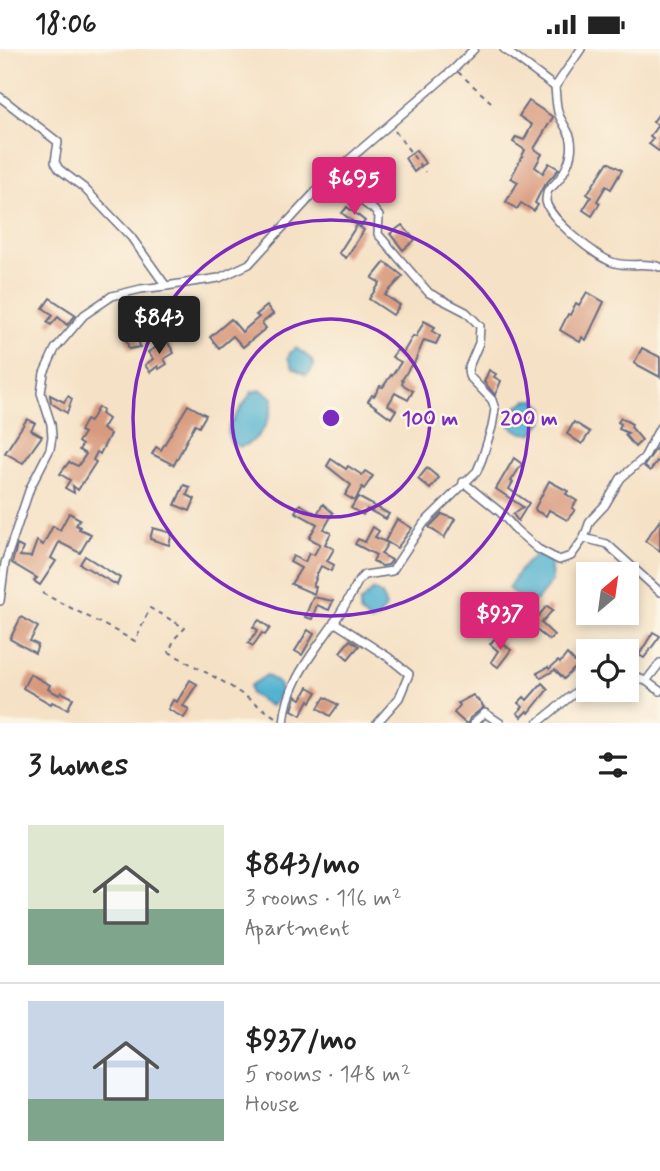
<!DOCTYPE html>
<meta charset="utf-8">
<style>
body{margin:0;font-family:Mynerve,sans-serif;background:#f2f2f2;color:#222;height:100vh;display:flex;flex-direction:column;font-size:26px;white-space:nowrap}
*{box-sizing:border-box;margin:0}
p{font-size:23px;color:#767676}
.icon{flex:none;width:38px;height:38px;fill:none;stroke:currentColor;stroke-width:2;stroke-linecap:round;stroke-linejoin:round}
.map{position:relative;height:674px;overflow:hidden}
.drawer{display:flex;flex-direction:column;background:#fff;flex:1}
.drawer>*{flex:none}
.needle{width:46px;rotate:29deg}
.buttons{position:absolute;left:576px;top:513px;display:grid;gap:14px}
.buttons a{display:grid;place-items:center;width:63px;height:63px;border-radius:0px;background:#fff;box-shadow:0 4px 10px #0003;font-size:35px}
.price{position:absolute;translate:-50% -60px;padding:0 16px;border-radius:7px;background:#db2777;color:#fff;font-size:23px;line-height:46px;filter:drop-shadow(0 2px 4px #0008)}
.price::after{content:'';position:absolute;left:50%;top:42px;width:21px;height:16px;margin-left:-10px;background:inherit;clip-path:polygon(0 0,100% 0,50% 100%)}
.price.on{background:#222;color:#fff}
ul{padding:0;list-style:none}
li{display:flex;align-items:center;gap:21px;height:175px;padding:0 28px}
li+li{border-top:2px solid #e0e0e0}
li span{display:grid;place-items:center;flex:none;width:196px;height:140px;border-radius:0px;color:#555}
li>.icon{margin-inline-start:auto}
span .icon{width:84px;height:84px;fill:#fffc;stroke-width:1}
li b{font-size:30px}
h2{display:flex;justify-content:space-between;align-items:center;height:84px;padding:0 28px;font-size:30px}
.status{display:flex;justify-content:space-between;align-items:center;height:49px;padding:0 35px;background:#fff;direction:ltr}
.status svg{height:19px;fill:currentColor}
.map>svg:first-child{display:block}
</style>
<div class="status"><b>18:06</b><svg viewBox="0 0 49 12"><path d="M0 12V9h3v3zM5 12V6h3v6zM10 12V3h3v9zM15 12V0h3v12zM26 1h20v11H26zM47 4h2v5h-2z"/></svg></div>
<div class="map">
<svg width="660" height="674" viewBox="0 0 660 674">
<rect width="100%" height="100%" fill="#fcf5e5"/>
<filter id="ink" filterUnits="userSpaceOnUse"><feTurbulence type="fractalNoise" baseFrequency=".0143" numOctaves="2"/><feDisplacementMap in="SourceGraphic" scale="14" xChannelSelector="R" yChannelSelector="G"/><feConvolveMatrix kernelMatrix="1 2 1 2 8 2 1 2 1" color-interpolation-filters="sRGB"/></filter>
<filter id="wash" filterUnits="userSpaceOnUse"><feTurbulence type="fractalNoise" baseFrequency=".00686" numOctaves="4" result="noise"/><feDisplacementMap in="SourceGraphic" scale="28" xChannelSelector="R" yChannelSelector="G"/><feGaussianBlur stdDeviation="1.57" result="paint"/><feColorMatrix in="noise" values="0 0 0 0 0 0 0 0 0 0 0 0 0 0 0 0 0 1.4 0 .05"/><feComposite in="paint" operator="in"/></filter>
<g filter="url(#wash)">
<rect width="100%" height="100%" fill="#f5e1c5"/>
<g fill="#52b3d1" stroke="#367198" stroke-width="2">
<path d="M296,299L311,310L314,317L310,323L306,326L293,319L288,309L290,304Z"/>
<path d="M261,341L273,349C272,369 260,393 240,398L231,393L228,385L229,377L252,343Z"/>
<path d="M528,351H535L545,359L543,373L532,385L522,384L510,377C511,363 515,357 528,351Z"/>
<path d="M540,504L550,508L552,532L537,551L527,556L508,539C518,525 524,512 540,504Z"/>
<path d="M373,541L382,546L386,558L378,569L371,573L360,563V554Z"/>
<path d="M267,626L279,635L281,642L275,653L270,657L251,645L250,637Z"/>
</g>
<g id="blocks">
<g fill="#d89a7e">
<path d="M529,52L553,68L534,100L542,105L535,118L543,124L549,114L559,120L543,138L535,154L538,156L534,162L521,154L517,160L506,153L518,133L511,129L525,101L513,93L516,88L524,91L532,76L519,67Z"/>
<path d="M660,63V103L649,95L653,89L650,87L658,76L653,73Z"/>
<path d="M416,101L425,114L414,123L405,109Z"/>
<path d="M608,113L622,121L611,140L606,137L597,152L600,154L592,167L583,161L591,148L587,145Z"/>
<path d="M347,126L366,144L375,149L372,152L343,130Z"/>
<path d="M347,158L365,172L360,178L342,164Z"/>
<path d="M357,176L364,181L346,209L339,204Z"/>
<path d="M402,176L415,191L403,201L390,185Z"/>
<path d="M385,213L403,227L385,246L400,256L393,266L369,250L380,234L372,229Z"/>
<path d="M587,243L604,253L586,291L582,288L580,293L560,281L568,265L570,266L576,254L579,256Z"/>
<path d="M50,249L76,266L67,276L58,268L51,276L47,273L53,266L43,259Z"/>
<path d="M267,257L273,265L262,274L266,279L243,298L233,287L219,299L210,288L231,270L242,283L259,268L256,266Z"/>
<path d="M424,272L435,278L432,282L440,287L436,295L424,291L413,317L411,316L402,331L403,332L402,335L413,342L408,351L395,344L388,356L396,361L391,369L368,352L372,346L374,347L380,337L383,338L391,326L392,327L401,313L392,308L397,301L403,304L413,287L416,288Z"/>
<path d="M136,280L140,298L129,300L124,283Z"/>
<path d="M167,292L174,304L164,310L167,315L159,320L158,317L150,323L145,316L153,310L148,303Z"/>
<path d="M642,299L660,308V328L634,314Z"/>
<path d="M489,321L496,325L494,328L501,332L495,346L484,333Z"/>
<path d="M50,346L64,353L68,347L72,350L67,364L51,354Z"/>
<path d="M188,356L206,366L199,378L195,375L174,416L152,405L156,398L161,401Z"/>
<path d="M98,358L103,361L101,365L108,370L102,380L110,385L100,405L97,403L93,411L96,413L78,441L73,437L74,444L65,439L70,431L60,425L69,413L78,417L86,405L79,401L82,396L78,393L84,384L80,382L86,371L90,373Z"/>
<path d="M621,369L632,375L631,378L642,391L635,398L625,386L628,384L619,380L621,375L618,373Z"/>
<path d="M27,370L35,374L31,381L42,387L23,414L5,404Z"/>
<path d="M574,373L590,383L582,395L567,385Z"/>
<path d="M660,394V414L657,412L650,422L644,417Z"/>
<path d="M514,409L522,415L511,432L513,433L509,440L529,454L518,472L513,465L523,458L496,440Z"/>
<path d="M331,410L346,420L348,417L362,426L365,422L373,427L364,440L362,438L355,452L345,446L351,436L327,417Z"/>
<path d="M427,419L439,429L430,440L418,430Z"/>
<path d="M549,432L568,442L566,445L577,452L572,459L575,461L567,471L549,461L546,467L536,462L535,459Z"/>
<path d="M184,436L190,438L187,446L195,450L190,462L175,456Z"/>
<path d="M358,448L389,465L386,470L367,460L363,466L351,459Z"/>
<path d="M300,455L317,465L323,455L333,464L324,480L331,484L325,495L334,500L327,512L334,516L331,522L321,517L315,529L316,530L313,537L316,538L314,545L291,535L301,519L290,513L293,507L305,513L309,504L314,506L320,495L309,489L317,475L295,463Z"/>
<path d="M69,464L80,470L76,476L80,478L79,480L91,485L80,504L59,493L51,509L56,512L40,536L34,532L37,529L12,514L17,496L23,499L20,507L31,508L37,492L43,496L53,477L60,481Z"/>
<path d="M442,465L455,470L444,489L429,478Z"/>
<path d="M397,470L412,479L397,499L385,492Z"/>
<path d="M660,471V502L645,492Z"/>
<path d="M373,478L379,482L375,488L388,494L381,505L392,511L388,516L382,517L373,512L376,506L355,495L358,490L365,493Z"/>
<path d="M153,479L172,484L169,496L150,490Z"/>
<path d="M85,507L120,529L117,536L80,515Z"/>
<path d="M313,548L333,552L329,561L317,556L312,570L305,568Z"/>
<path d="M547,557L553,561L541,574L554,586L549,591L530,576Z"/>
<path d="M21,568L38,578L30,592L38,596L35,604L10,590Z"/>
<path d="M259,571L270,579L265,586L262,584L253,597L248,594L258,581L253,578Z"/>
<path d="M308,581L314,585L302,606L295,602Z"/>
<path d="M653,583L660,587L644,609L639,606Z"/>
<path d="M495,589L511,601L498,618L491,613L498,602L490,595Z"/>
<path d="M350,591L359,597L348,610L340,603Z"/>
<path d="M567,605L588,627L583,629L574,620L564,630L555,621L541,629L537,624L548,618L549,620L558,612L560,614Z"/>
<path d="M30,625L50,636L48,640L59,646L61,643L73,649L68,660L52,653L51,655L23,639Z"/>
<path d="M190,631L197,635L183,657L189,660L184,669L168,660L173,651L177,653Z"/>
<path d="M542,634L548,640L529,664L527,662L521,668L517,664L523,658L518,654L524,648L527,651Z"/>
<path d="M308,638L317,643L311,653L309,651L301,666L292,661L296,647L301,650Z"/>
<path d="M473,646L484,658L470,669L468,674H465L454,664L460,656L458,654Z"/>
<path d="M325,648L338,656L330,667L318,659Z"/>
</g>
</g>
</g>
<g filter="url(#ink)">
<use href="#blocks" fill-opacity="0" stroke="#676d82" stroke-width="2"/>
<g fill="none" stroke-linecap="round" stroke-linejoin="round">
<defs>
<g id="minor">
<path d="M504,0L555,38L581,0"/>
<path d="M555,38C556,47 556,58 559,66C562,73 567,80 570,87C576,106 563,130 548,141C547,142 546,151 546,152C549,170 598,210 615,214C630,218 646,213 660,218"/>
<path d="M0,48L58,93L55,113L59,120L84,139L131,188L166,237L219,229L249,215L329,128L454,20L474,0"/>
<path d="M660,378L644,409L621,429L605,456L590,472L584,489L607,495L660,543"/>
<path d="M463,433L500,463L516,481L538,500L559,511L571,507L584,489"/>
<path d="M0,552L5,514L30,439L50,400L52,388L51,375L41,344L44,324L55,300L84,266L112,247L141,240L166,237"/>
<path d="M334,573L388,608L409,625L399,649L377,674"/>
<path d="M660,614L646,632L660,642"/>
<path d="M626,625L646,632"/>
<path d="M284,674C287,633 312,606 334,574C343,560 351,546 359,531L364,526L392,522L424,474L477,422L482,410L492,378L495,360L492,351L469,327L468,320L479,294L480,277L466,263L429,244L378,185L379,167L374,161L329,128"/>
<path d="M474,674L485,664L500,674"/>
<path d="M538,674L588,633"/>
</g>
</defs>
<use href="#minor" stroke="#676d82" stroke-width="10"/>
<g stroke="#676d82" stroke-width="2" stroke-dasharray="5 5" stroke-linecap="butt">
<path d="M458,23L491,53"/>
<path d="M395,82L425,123"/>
<path d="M42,544L135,592L150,559L185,579L175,589L169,603L227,635L278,670"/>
</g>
<use href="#minor" stroke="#fff" stroke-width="7"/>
</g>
</g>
<g fill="none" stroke="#7b2cbf" stroke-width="3.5">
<circle cx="331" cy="369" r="99"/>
<circle cx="331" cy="369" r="198"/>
</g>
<circle cx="331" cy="369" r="10" fill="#7b2cbf" stroke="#fcf5e5" stroke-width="3.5"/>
<g font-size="21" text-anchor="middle" font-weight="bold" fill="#7b2cbf" stroke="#fcf5e5" stroke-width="5" stroke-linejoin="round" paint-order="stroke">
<text x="430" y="376">100 m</text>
<text x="529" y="376">200 m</text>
</g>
</svg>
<div class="buttons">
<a><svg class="needle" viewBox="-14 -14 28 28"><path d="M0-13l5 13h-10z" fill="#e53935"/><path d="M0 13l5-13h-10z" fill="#767676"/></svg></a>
<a><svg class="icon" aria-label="locate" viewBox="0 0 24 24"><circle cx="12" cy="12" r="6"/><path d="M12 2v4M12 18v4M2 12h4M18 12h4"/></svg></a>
</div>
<b class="price" style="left:354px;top:168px">$695</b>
<b class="price on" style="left:159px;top:307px">$843</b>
<b class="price" style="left:500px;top:603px">$937</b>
</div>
<section class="drawer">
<h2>3 homes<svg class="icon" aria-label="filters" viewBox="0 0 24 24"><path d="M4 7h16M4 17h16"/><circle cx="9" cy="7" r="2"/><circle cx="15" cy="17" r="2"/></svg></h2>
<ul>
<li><span style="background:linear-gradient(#dfe7d0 60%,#7fa58c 0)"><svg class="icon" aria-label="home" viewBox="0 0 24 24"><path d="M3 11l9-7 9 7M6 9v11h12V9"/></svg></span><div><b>$843/mo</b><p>3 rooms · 116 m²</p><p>Apartment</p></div></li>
<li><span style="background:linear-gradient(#c9d6e8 70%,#7fa58c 0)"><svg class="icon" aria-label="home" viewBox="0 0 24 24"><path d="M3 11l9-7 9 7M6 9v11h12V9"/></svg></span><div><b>$937/mo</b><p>5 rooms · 148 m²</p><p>House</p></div></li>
</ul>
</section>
